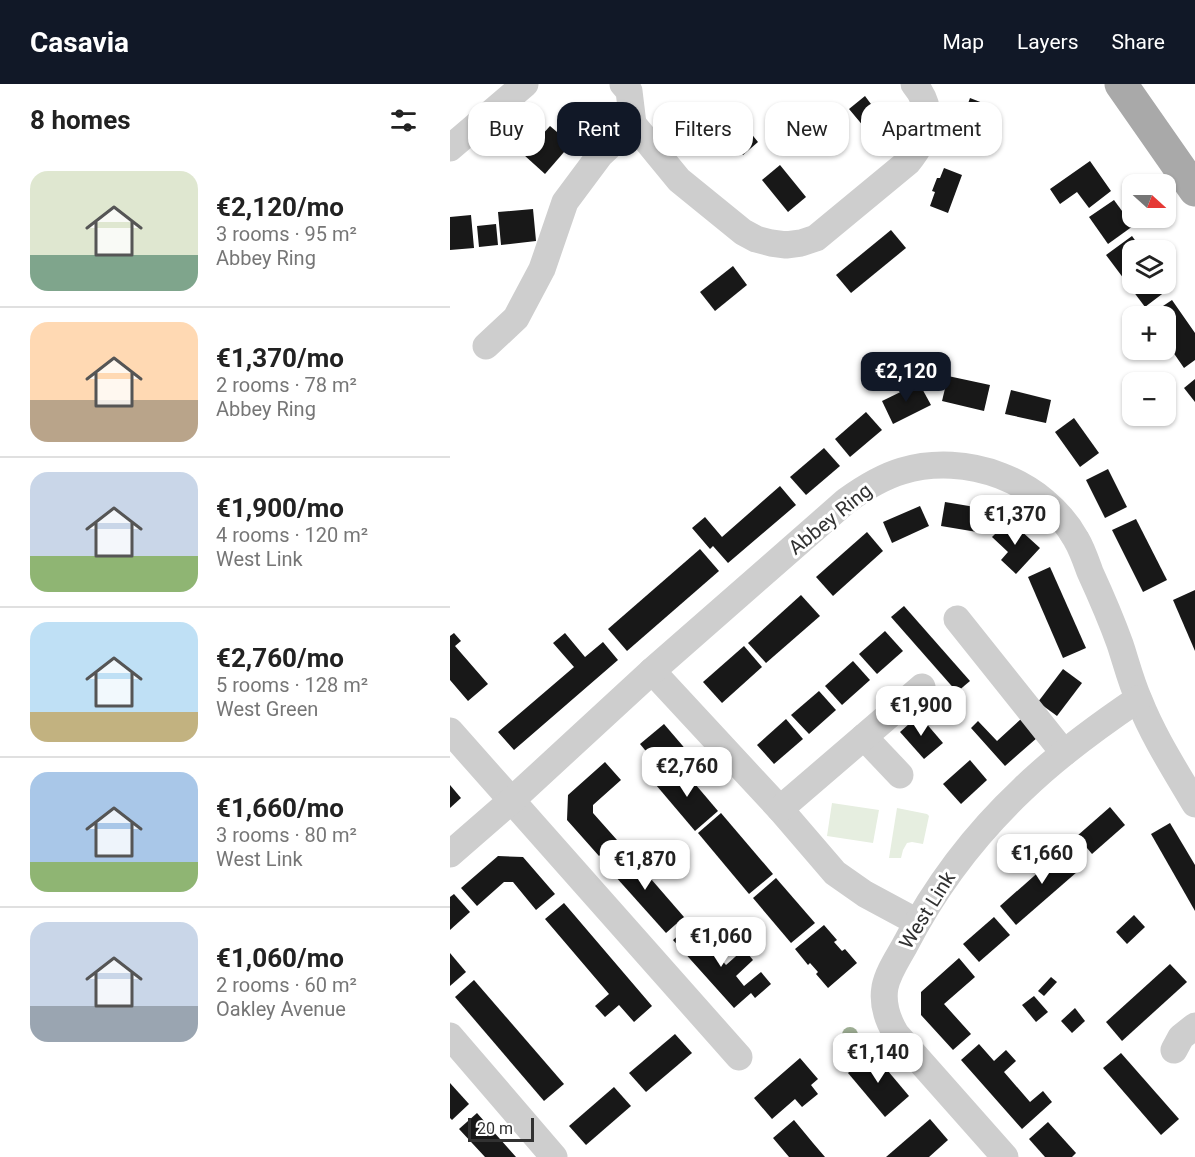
<!DOCTYPE html>
<meta charset="utf-8">
<style>
body{margin:0;font-family:Roboto,sans-serif;background:#f2f2f2;color:#222;height:100vh;display:flex;flex-direction:column;font-size:22px;white-space:nowrap}
*{box-sizing:border-box;margin:0}
p{font-size:20px;color:#767676}
.icon{flex:none;width:33px;height:33px;fill:none;stroke:currentColor;stroke-width:2;stroke-linecap:round;stroke-linejoin:round}
.map{position:relative;flex:1;overflow:hidden}
.details{display:flex;flex-direction:column;background:#fff;width:450px}
.details>*{flex:none}
.hud{position:absolute;left:18px;top:18px;width:570px;height:54px;display:flex;gap:12px}
.needle{width:39px;rotate:111deg}
.tools{position:absolute;left:672px;top:90px;display:grid;gap:12px}
.tools a{display:grid;place-items:center;width:54px;height:54px;border-radius:12px;background:#fff;box-shadow:0 2px 4px #0004;font-size:30px}
.scale{position:absolute;left:18px;bottom:15px;width:66px;box-sizing:border-box;padding-left:6px;border:3px solid #313131;border-top:0;font-size:16px;line-height:21px;white-space:nowrap;color:#313131;-webkit-text-stroke:4px #fff;paint-order:stroke}
.price{position:absolute;translate:-50% -51px;padding:0 14px;border-radius:12px;background:#fff;color:#222;font-size:20px;line-height:39px;filter:drop-shadow(0 2px 3px #0008)}
.price::after{content:'';position:absolute;left:50%;top:36px;width:18px;height:14px;margin-left:-9px;background:inherit;clip-path:polygon(0 0,100% 0,50% 100%)}
.price.on{background:#111827;color:#fff}
ul{padding:0;list-style:none}
li{display:flex;align-items:center;gap:18px;height:150px;padding:0 30px}
li+li{border-top:2px solid #e0e0e0}
li span{display:grid;place-items:center;flex:none;width:168px;height:120px;border-radius:18px;color:#555}
li>.icon{margin-inline-start:auto}
span .icon{width:72px;height:72px;fill:#fffc;stroke-width:1}
li b{font-size:26px}
h2{display:flex;justify-content:space-between;align-items:center;height:72px;padding:0 30px;font-size:26px}
.tag{padding:0 21px;border-radius:18px;background:#fff;box-shadow:0 2px 4px #0004;font-size:21px;line-height:54px}
.tag.on{background:#111827;color:#fff}
header{display:flex;align-items:center;gap:36px;box-sizing:border-box;height:84px;padding:0 30px;background:#111827;color:#fff}
header strong{font-size:28px}
nav{display:flex;gap:33px;margin-inline-start:auto;font-size:21px}
main{display:flex;flex:1;min-height:0}
.map>svg:first-child{display:block}
</style>
<header>
<strong>Casavia</strong>
<nav><a>Map</a><a>Layers</a><a>Share</a></nav>
</header>
<main>
<section class="details">
<h2>8 homes<svg class="icon" aria-label="filters" viewBox="0 0 24 24"><path d="M4 7h16M4 17h16"/><circle cx="9" cy="7" r="2"/><circle cx="15" cy="17" r="2"/></svg></h2>
<ul>
<li><span style="background:linear-gradient(#dfe7d0 70%,#7fa58c 0)"><svg class="icon" aria-label="home" viewBox="0 0 24 24"><path d="M3 11l9-7 9 7M6 9v11h12V9"/></svg></span><div><b>€2,120/mo</b><p>3 rooms · 95 m²</p><p>Abbey Ring</p></div></li>
<li><span style="background:linear-gradient(#ffd9b3 65%,#b9a48a 0)"><svg class="icon" aria-label="home" viewBox="0 0 24 24"><path d="M3 11l9-7 9 7M6 9v11h12V9"/></svg></span><div><b>€1,370/mo</b><p>2 rooms · 78 m²</p><p>Abbey Ring</p></div></li>
<li><span style="background:linear-gradient(#c9d6e8 70%,#8fb573 0)"><svg class="icon" aria-label="home" viewBox="0 0 24 24"><path d="M3 11l9-7 9 7M6 9v11h12V9"/></svg></span><div><b>€1,900/mo</b><p>4 rooms · 120 m²</p><p>West Link</p></div></li>
<li><span style="background:linear-gradient(#bfe0f5 75%,#c2b280 0)"><svg class="icon" aria-label="home" viewBox="0 0 24 24"><path d="M3 11l9-7 9 7M6 9v11h12V9"/></svg></span><div><b>€2,760/mo</b><p>5 rooms · 128 m²</p><p>West Green</p></div></li>
<li><span style="background:linear-gradient(#a9c7e8 75%,#8fb573 0)"><svg class="icon" aria-label="home" viewBox="0 0 24 24"><path d="M3 11l9-7 9 7M6 9v11h12V9"/></svg></span><div><b>€1,660/mo</b><p>3 rooms · 80 m²</p><p>West Link</p></div></li>
<li><span style="background:linear-gradient(#c9d6e8 70%,#9aa5b1 0)"><svg class="icon" aria-label="home" viewBox="0 0 24 24"><path d="M3 11l9-7 9 7M6 9v11h12V9"/></svg></span><div><b>€1,060/mo</b><p>2 rooms · 60 m²</p><p>Oakley Avenue</p></div></li>
</ul>
</section>
<div class="map">
<svg width="745" height="1073" viewBox="0 0 745 1073">
<rect width="100%" height="100%" fill="#fff"/>
<g fill="#e6eee0">
<path d="M382,719L429,726L423,759L377,752Z"/>
<path d="M447,724L477,730L479,732L473,760L462,758L457,759L453,766L451,774H439Z"/>
</g>
<g fill="#181818">
<path d="M415,12L424,24L426,22L435,33L433,35L440,43L425,56L399,25Z"/>
<path d="M520,14L538,21L524,59L506,52L511,38L508,37L513,24L516,25Z"/>
<path d="M283,27L308,58L293,71L283,59L281,61L273,50L275,48L268,39Z"/>
<path d="M100,42L121,60L95,90L74,71Z"/>
<path d="M640,77L661,107L639,124L627,108L610,120L600,105Z"/>
<path d="M330,81L356,113L338,128L312,96Z"/>
<path d="M494,84L512,91L498,129L480,122L485,108L482,107L487,94H490Z"/>
<path d="M664,116L683,142L658,160L639,133Z"/>
<path d="M83,125L86,157L51,161L48,128Z"/>
<path d="M21,131L24,164L0,166V133Z"/>
<path d="M46,140L48,161L29,163L27,142Z"/>
<path d="M441,146L456,164L401,209L386,191Z"/>
<path d="M682,152L692,166H682V200H717L720,204L695,223L656,171Z"/>
<path d="M283,182L297,201L265,227L250,208Z"/>
<path d="M722,216L745,249V276L734,284L716,258V232H698Z"/>
<path d="M498,292L540,301L534,327L492,317Z"/>
<path d="M745,295V318L734,304Z"/>
<path d="M469,299L481,321L443,340L432,317Z"/>
<path d="M561,306L601,316L596,339L555,330Z"/>
<path d="M416,328L432,346L400,373L385,355Z"/>
<path d="M624,334L649,369L630,383L605,348Z"/>
<path d="M374,364L390,382L356,411L340,393Z"/>
<path d="M658,385L677,423L655,434L636,396Z"/>
<path d="M330,402L346,421L278,479L263,462L260,465L242,444L255,433L272,453Z"/>
<path d="M495,418L537,425L533,449L491,442Z"/>
<path d="M470,422L479,442L442,459L433,438Z"/>
<path d="M686,435L717,496L693,508L662,446Z"/>
<path d="M559,436L590,464L566,490L551,476L558,468L542,453Z"/>
<path d="M417,448L433,467L383,512L366,493Z"/>
<path d="M250,465L269,487L177,567L158,545Z"/>
<path d="M600,483L636,564L613,574L578,493Z"/>
<path d="M745,506V567L723,516Z"/>
<path d="M351,511L370,532L316,579L298,559Z"/>
<path d="M454,522L520,597L507,608L441,533Z"/>
<path d="M435,547L453,567L427,590L409,570Z"/>
<path d="M4,549L11,557L5,562L38,600L18,617L0,596V552Z"/>
<path d="M115,549L135,573L153,558L168,576L64,666L48,648L124,583L103,559Z"/>
<path d="M294,562L312,583L272,619L253,598Z"/>
<path d="M403,577L420,596L392,621L375,602Z"/>
<path d="M613,585L632,599L607,632L588,618Z"/>
<path d="M369,607L386,626L359,650L341,631Z"/>
<path d="M469,631L493,659L474,675L450,648Z"/>
<path d="M336,635L353,655L324,680L307,661Z"/>
<path d="M571,635L588,653L555,682L521,644L528,637L547,657Z"/>
<path d="M214,640L238,668L214,689L190,660Z"/>
<path d="M520,676L537,696L511,720L493,700Z"/>
<path d="M155,678L171,696L143,721V729L167,756L149,772L117,736L118,711Z"/>
<path d="M229,681L268,727L245,747L206,701Z"/>
<path d="M0,701L11,714L0,724Z"/>
<path d="M660,723L675,741L642,770L627,752Z"/>
<path d="M271,729L323,790L299,810L248,749Z"/>
<path d="M720,739L745,781V827L701,750Z"/>
<path d="M618,762L635,781L566,841L550,822Z"/>
<path d="M175,765L234,833L216,849L156,782Z"/>
<path d="M48,772L73,773L105,810L86,826L63,798H54L27,822L11,804Z"/>
<path d="M326,794L365,839L341,859L303,814Z"/>
<path d="M4,810L20,828L0,846V813Z"/>
<path d="M114,819L202,922L184,938L169,921L155,933L145,922L159,910L95,835Z"/>
<path d="M684,831L695,843L677,860L666,848Z"/>
<path d="M544,833L560,851L529,878L513,860Z"/>
<path d="M240,841L276,881L294,865L303,876L286,892L294,902L311,888L321,900L305,914L301,909L284,924L223,856Z"/>
<path d="M374,841L387,856L384,858L392,867L395,865L407,879L378,904L366,890L368,888L360,879L358,881L345,865Z"/>
<path d="M0,869L16,888L0,902Z"/>
<path d="M509,874L525,893L494,920L521,950L503,966L471,931V908Z"/>
<path d="M720,880L737,898L672,957L656,938Z"/>
<path d="M601,893L607,898L594,912L588,907Z"/>
<path d="M24,896L114,1000L94,1017L5,913Z"/>
<path d="M584,912L598,928L586,938L572,921Z"/>
<path d="M625,924L635,937L622,949L611,937Z"/>
<path d="M225,950L242,969L196,1008L179,989Z"/>
<path d="M529,960L544,977L556,966L566,977L554,988L580,1018L593,1007L602,1018L572,1045L511,976Z"/>
<path d="M422,968L459,1012L435,1033L398,989Z"/>
<path d="M671,969L729,1035L711,1051L653,984Z"/>
<path d="M350,974L368,995L361,1001L368,1010L352,1023L345,1015L322,1035L304,1014Z"/>
<path d="M0,999L19,1020L2,1036L0,1034Z"/>
<path d="M164,1003L181,1022L136,1061L119,1042Z"/>
<path d="M27,1029L42,1046L66,1073H35L9,1045Z"/>
<path d="M480,1035L498,1056L479,1073H436Z"/>
<path d="M344,1036L363,1059L375,1073H339L323,1054Z"/>
<path d="M598,1038L626,1069L622,1073H595L579,1055Z"/>
</g>
<g fill="none" stroke-linecap="round" stroke-linejoin="round">
<g stroke="#cecece" stroke-width="27">
<path d="M173,0L179,7L183,40"/>
<path d="M0,64L75,0"/>
<path d="M36,262L66,234L92,185L115,118L150,71L183,40L229,96L293,148L306,155L321,159L336,161L351,159L366,154L458,78C478,54 486,26 464,0"/>
<path d="M507,535L614,669"/>
<path d="M202,587L330,725L385,789L415,810L467,838"/>
<path d="M0,647L289,973"/>
<path d="M414,653L450,691"/>
<path d="M330,725L472,603"/>
<path d="M0,770L62,716L202,587L396,417C414,404 432,393 452,387C516,368 593,396 626,455C632,465 636,477 640,488C651,512 661,535 670,560C676,578 681,598 689,616C703,652 725,686 745,720"/>
<path d="M0,952L104,1073"/>
<path d="M724,966L731,953L745,942"/>
<path d="M555,1073L446,950C437,935 432,920 435,903C438,888 448,874 455,861C485,803 525,750 573,705C608,671 648,642 688,615"/>
</g>
<path stroke="#a9a9a9" stroke-width="33" d="M671,0L745,106"/>
</g>
<circle fill="#9faf95" cx="400" cy="951" r="8"/>
<g text-anchor="middle" stroke-width="6" stroke-linejoin="round" paint-order="stroke">
<g font-size="20" fill="#313131" stroke="#fff">
<text transform="translate(380 435) rotate(-39)" y="7">Abbey Ring</text>
<text transform="translate(477 826) rotate(-58)" y="7">West Link</text>
</g>
</g>
</svg>
<div class="tools">
<a><svg class="needle" viewBox="-14 -14 28 28"><path d="M0-13l5 13h-10z" fill="#e53935"/><path d="M0 13l5-13h-10z" fill="#767676"/></svg></a>
<a><svg class="icon" aria-label="layers" viewBox="0 0 24 24"><path d="M12 4l9 5-9 5-9-5zM3 14l9 5 9-5"/></svg></a>
<a>+</a>
<a>−</a>
</div>
<div class="scale">20 m</div>
<b class="price on" style="left:456px;top:319px">€2,120</b>
<b class="price" style="left:565px;top:462px">€1,370</b>
<b class="price" style="left:471px;top:653px">€1,900</b>
<b class="price" style="left:237px;top:714px">€2,760</b>
<b class="price" style="left:592px;top:801px">€1,660</b>
<b class="price" style="left:195px;top:807px">€1,870</b>
<b class="price" style="left:271px;top:884px">€1,060</b>
<b class="price" style="left:428px;top:1000px">€1,140</b>
<div class="hud">
<a class="tag">Buy</a>
<a class="tag on">Rent</a>
<a class="tag">Filters</a>
<a class="tag">New</a>
<a class="tag">Apartment</a>
</div>
</div>
</main>
